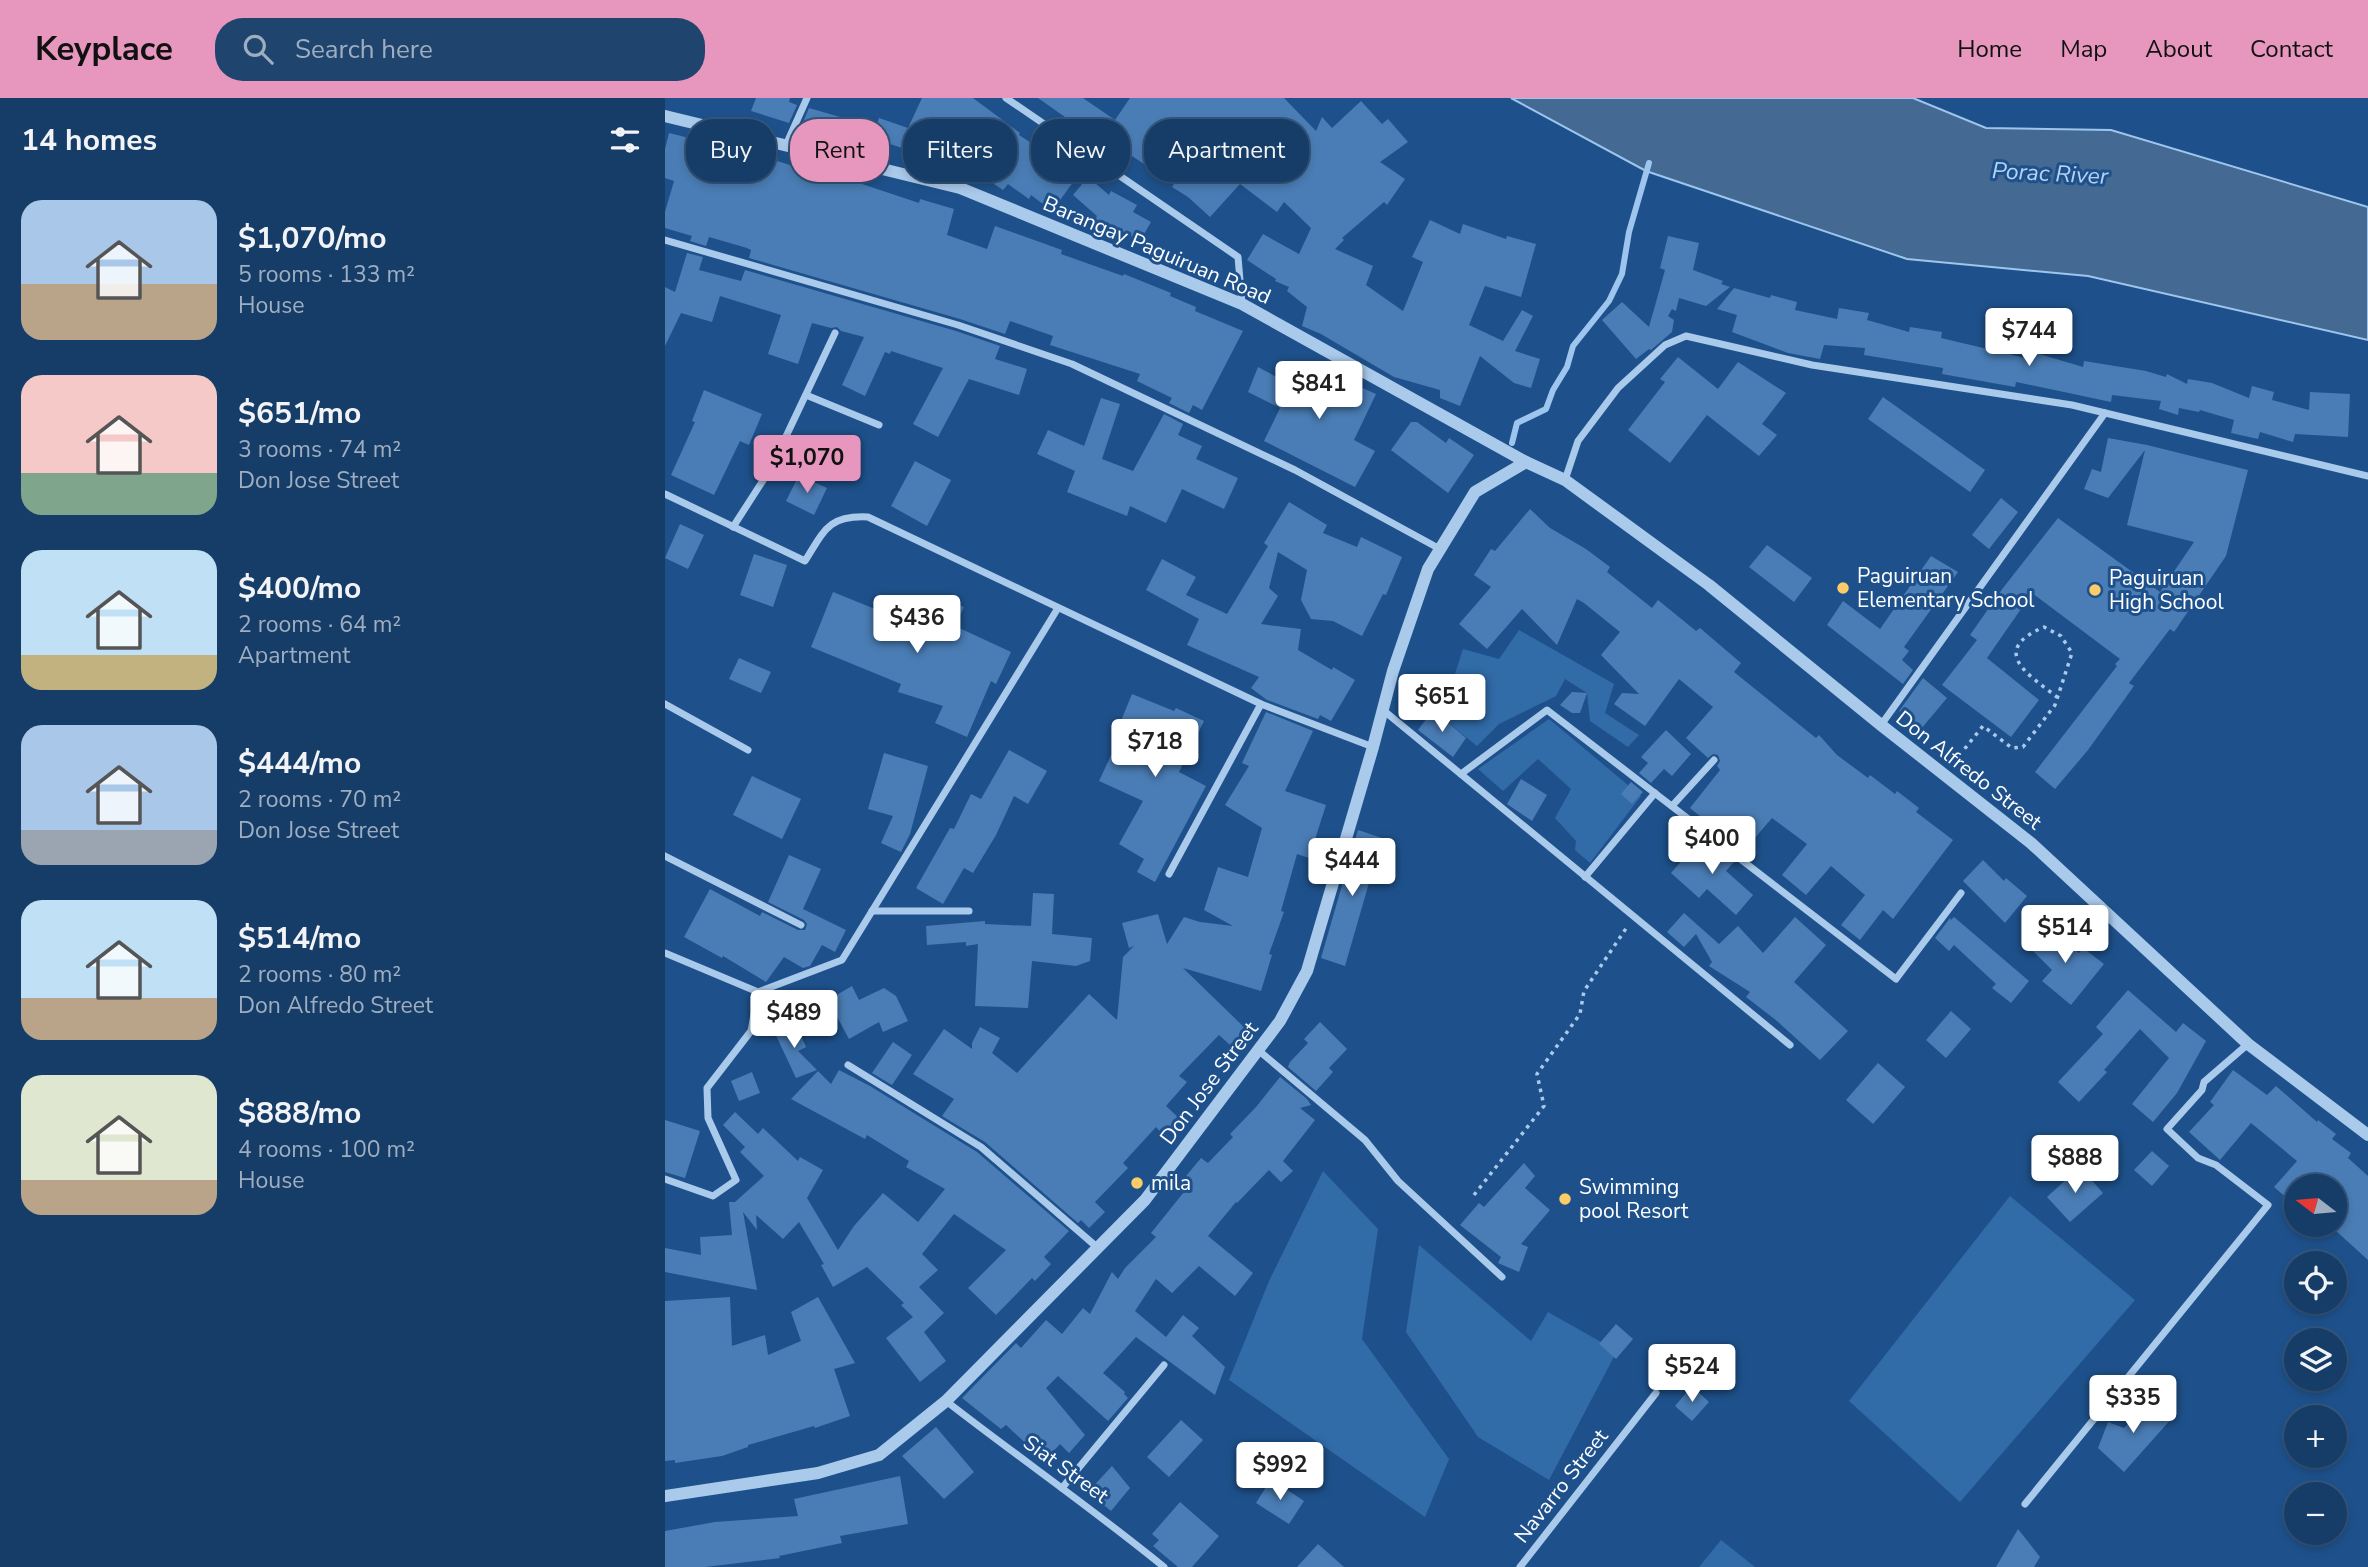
<!DOCTYPE html>
<meta charset="utf-8">
<style>
body{margin:0;font-family:"Nunito Sans",sans-serif;background:#1f446e;color:#f1f3f6;height:100vh;display:flex;flex-direction:column;font-size:26px;white-space:nowrap}
*{box-sizing:border-box;margin:0}
p{font-size:23px;color:#9eaec0}
.icon{flex:none;width:38px;height:38px;fill:none;stroke:currentColor;stroke-width:2;stroke-linecap:round;stroke-linejoin:round}
.map{position:relative;flex:1;overflow:hidden}
.side{display:flex;flex-direction:column;background:#163d68;width:665px}
.side>*{flex:none}
.hud{position:absolute;left:21px;top:21px;width:665px;height:63px;display:flex;gap:14px}
.needle{width:46px;rotate:286deg}
.fabs{position:absolute;left:1619px;top:1076px;display:grid;gap:14px}
.fabs a{display:grid;place-items:center;width:63px;height:63px;border-radius:50%;background:#163d68;box-shadow:0 4px 10px #0003,0 0 0 2px #35567c;font-size:35px}
.price{position:absolute;translate:-50% -60px;padding:0 16px;border-radius:7px;background:#fff;color:#222;font-size:23px;line-height:46px;filter:drop-shadow(0 2px 4px #0008)}
.price::after{content:'';position:absolute;left:50%;top:42px;width:21px;height:16px;margin-left:-10px;background:inherit;clip-path:polygon(0 0,100% 0,50% 100%)}
.price.selected{background:#e797bd;color:#111}
ul{padding:0;list-style:none}
li{display:flex;align-items:center;gap:21px;height:175px;padding:0 21px}
li span{display:grid;place-items:center;flex:none;width:196px;height:140px;border-radius:21px;color:#555}
li>.icon{margin-inline-start:auto}
span .icon{width:84px;height:84px;fill:#fffc;stroke-width:1}
li b{font-size:30px}
h2{display:flex;justify-content:space-between;align-items:center;height:84px;padding:0 21px;font-size:30px}
.pill{padding:0 24px;border-radius:28px;background:#163d68;box-shadow:0 4px 10px #0003,0 0 0 2px #35567c;font-size:24px;line-height:63px}
.pill.selected{background:#e797bd;color:#111}
header{display:flex;align-items:center;gap:42px;box-sizing:border-box;height:98px;padding:0 35px;background:#e797bd;color:#111}
header strong{font-size:33px}
nav{display:flex;gap:38px;margin-inline-start:auto;font-size:24px}
.search{width:490px;height:63px;background:#1f446e;display:flex;align-items:center;gap:18px;box-sizing:border-box;padding:0 24px;border-radius:28px;color:#9eaec0;font-size:26px}
main{display:flex;flex:1;min-height:0}
.map>svg:first-child{display:block}
</style>
<header>
<strong>Keyplace</strong>
<div class="search"><svg class="icon" aria-label="search" viewBox="0 0 24 24"><circle cx="10" cy="10" r="6"/><path d="M15 15l6 6"/></svg>Search here</div>
<nav><a>Home</a><a>Map</a><a>About</a><a>Contact</a></nav>
</header>
<main>
<section class="side">
<h2>14 homes<svg class="icon" aria-label="filters" viewBox="0 0 24 24"><path d="M4 7h16M4 17h16"/><circle cx="9" cy="7" r="2"/><circle cx="15" cy="17" r="2"/></svg></h2>
<ul>
<li><span style="background:linear-gradient(#a9c7e8 60%,#b9a48a 0)"><svg class="icon" aria-label="home" viewBox="0 0 24 24"><path d="M3 11l9-7 9 7M6 9v11h12V9"/></svg></span><div><b>$1,070/mo</b><p>5 rooms · 133 m²</p><p>House</p></div></li>
<li><span style="background:linear-gradient(#f6c9c9 70%,#7fa58c 0)"><svg class="icon" aria-label="home" viewBox="0 0 24 24"><path d="M3 11l9-7 9 7M6 9v11h12V9"/></svg></span><div><b>$651/mo</b><p>3 rooms · 74 m²</p><p>Don Jose Street</p></div></li>
<li><span style="background:linear-gradient(#bfe0f5 75%,#c2b280 0)"><svg class="icon" aria-label="home" viewBox="0 0 24 24"><path d="M3 11l9-7 9 7M6 9v11h12V9"/></svg></span><div><b>$400/mo</b><p>2 rooms · 64 m²</p><p>Apartment</p></div></li>
<li><span style="background:linear-gradient(#a9c7e8 75%,#9aa5b1 0)"><svg class="icon" aria-label="home" viewBox="0 0 24 24"><path d="M3 11l9-7 9 7M6 9v11h12V9"/></svg></span><div><b>$444/mo</b><p>2 rooms · 70 m²</p><p>Don Jose Street</p></div></li>
<li><span style="background:linear-gradient(#bfe0f5 70%,#b9a48a 0)"><svg class="icon" aria-label="home" viewBox="0 0 24 24"><path d="M3 11l9-7 9 7M6 9v11h12V9"/></svg></span><div><b>$514/mo</b><p>2 rooms · 80 m²</p><p>Don Alfredo Street</p></div></li>
<li><span style="background:linear-gradient(#dfe7d0 75%,#b9a48a 0)"><svg class="icon" aria-label="home" viewBox="0 0 24 24"><path d="M3 11l9-7 9 7M6 9v11h12V9"/></svg></span><div><b>$888/mo</b><p>4 rooms · 100 m²</p><p>House</p></div></li>
</ul>
</section>
<div class="map">
<svg width="1703" height="1469" viewBox="0 0 1703 1469">
<rect width="100%" height="100%" fill="#1e518b"/>
<g fill="#316ba8">
<path d="M854,532L949,586L940,615L974,637L963,649L925,623L922,595L900,581L891,598L834,626L812,648L776,619L798,551L834,561Z"/>
<path d="M884,621L976,698L925,765L910,752L911,743L890,720L906,691L873,661L838,693L813,671Z"/>
<path d="M658,1073L713,1131L697,1241L784,1361L760,1419L564,1282L604,1183Z"/>
<path d="M1345,1098L1470,1202L1295,1404L1184,1303Z"/>
<path d="M754,1147L866,1243L883,1214L952,1253L884,1382L813,1339L741,1234Z"/>
<path d="M1056,1442L1090,1469H1034Z"/>
</g>
<path fill="#446992" stroke="#9dc5ee" stroke-width="2" d="M846,0H1248L1321,30L1446,32L1703,109V242L1423,178L1242,161L981,73Z"/>
<g fill="none" stroke-linecap="round" stroke-linejoin="round">
<path stroke="#9dc5ee" stroke-width="6" d="M847,345L852,325L881,311L888,292L902,269L908,248L944,203L957,176L964,134L984,65"/>
</g>
<g fill="#4a7db5">
<path d="M91,0H125L124,4L132,7L124,25L86,13Z"/>
<path d="M257,0H308L355,35L354,37L374,50L372,54L409,83L387,113L366,97L364,101L343,86L338,92L320,80L317,84L298,72L296,76L273,62L207,40L214,20L243,30Z"/>
<path d="M373,0H418L450,22L465,0H619L651,33L657,19L667,30L696,3L717,26L723,21L743,44L715,64L740,81L722,107L719,104L677,140L679,142L670,151L708,168L701,187L738,213L758,164L747,159L765,122L795,136L798,126L841,141L842,138L871,146L856,199L820,188L804,227L838,243L857,212L868,218L850,253L875,261L866,290L849,285L815,258L795,308L775,300V292L729,279L656,236L637,228L642,209L622,193L624,189L610,183L611,181L582,162L598,136L634,156L646,130L619,104L612,114L575,86L545,119L523,99L507,89L509,86L467,58L466,60L417,31Z"/>
<path d="M144,10L182,21L177,41L136,29Z"/>
<path d="M4,35L73,52V49L113,60L112,63L151,75L152,71L254,105L255,101L289,111L282,137L322,151L330,128L397,152L396,156L458,178L459,176L506,195L505,198L531,209L530,213L578,233L537,312L528,307L524,315L504,305L507,300L472,283L475,276L385,247L388,238L345,223L340,236L295,221L84,160L86,152L82,150L44,139L41,148L25,143L27,138L0,130V114L9,83L0,80V51Z"/>
<path d="M423,79L444,97L446,93L472,107L468,114L486,124L475,143L457,133L454,139L429,124L432,118L408,97Z"/>
<path d="M1003,138L1034,145L1028,172L1058,183L1056,186L1065,189L1041,208L1014,200L1011,213L1007,211L1003,218L1009,222L1007,234L986,252L984,251L971,261L937,222L957,204L984,229L1000,172L995,170Z"/>
<path d="M22,155L38,159L34,172L76,183L80,172L291,233L335,248L330,261L362,271L354,297L304,281L273,339L248,326L278,270L226,253L225,256L220,254L200,298L177,287L199,239L176,233L172,229L166,230L147,225L133,266L103,256L116,217L55,198L47,224L16,215L0,248V189L10,194Z"/>
<path d="M1069,190L1105,200L1106,197L1132,204L1130,212L1172,221L1174,210L1204,215L1202,222L1244,234L1245,229L1277,234L1276,240L1369,262L1371,255L1418,269L1419,263L1481,273L1501,279L1502,276L1522,286L1523,281L1547,285L1584,300L1587,288L1609,294L1607,302L1644,312L1645,294L1685,296L1683,339L1630,336L1628,344L1595,334L1593,341L1566,335L1569,322L1535,312L1534,314L1514,310L1513,317L1494,311L1496,303L1447,297L1446,304L1351,284L1350,289L1277,276L1278,270L1199,257L1200,250L1159,247L1155,261L1123,255L1067,234L1072,217L1052,211Z"/>
<path d="M1013,259L1053,291L1073,264L1121,295L1097,326L1112,337L1094,358L1042,317L1005,365L963,332L1000,284L995,281Z"/>
<path d="M646,267L711,296L689,342L710,353L690,389L599,343L615,310L583,294L593,269L636,292Z"/>
<path d="M39,292L97,316L84,347L75,343L49,397L6,377L30,324L27,323Z"/>
<path d="M1218,299L1320,372L1305,394L1203,321Z"/>
<path d="M436,300L455,306L437,361L468,373L499,316L518,326L513,337L537,348L531,361L573,380L559,411L517,391L501,425L465,408L462,418L402,394L410,373L372,356L383,332L419,348Z"/>
<path d="M746,324H752L781,345L784,340L809,357L783,395L726,352Z"/>
<path d="M1443,340L1482,347L1583,372L1561,458L1509,534L1505,531L1464,585L1469,588L1423,652L1390,691L1370,674L1452,568L1450,566L1455,561L1367,495L1322,560L1374,602L1346,639L1277,587L1312,542L1305,537L1338,490L1393,420L1495,494L1529,444L1462,427L1480,352L1443,400L1419,391L1427,371L1436,374Z"/>
<path d="M250,363L286,382L262,428L226,408Z"/>
<path d="M134,377L162,390L149,417L121,403Z"/>
<path d="M1336,400L1353,414L1324,451L1307,437Z"/>
<path d="M624,404L662,427L658,435L692,449L696,439L737,459L721,497L718,496L697,538L668,523L646,521L636,502L642,472L613,454L604,490L613,498L596,526L636,531L633,552L667,572L668,569L690,582L666,623L655,617L653,621L602,602L586,590L594,579L522,547L534,521L481,492L497,461L531,479L521,497L562,516L603,448L599,445Z"/>
<path d="M865,411L885,430L921,451L945,469L942,474L987,510L993,502L1031,533L1035,530L1076,565L1069,574L1151,640L1154,637L1172,657L1203,680L1205,677L1230,696L1232,693L1254,710L1251,714L1288,742L1228,821L1218,812L1195,842L1176,827L1200,797L1166,768L1141,797L1117,777L1142,746L1107,720L1077,755L1045,730L1047,728L1025,710L1055,672L1052,668L1055,663L1053,657L1048,656L1043,660L1021,640L1048,609L1014,581L980,628L949,606L957,595L974,596L936,557L955,534L919,505L912,501L892,547L857,511L822,551L794,526L826,489L809,477L826,451L830,453Z"/>
<path d="M15,426L39,437L23,471L0,460Z"/>
<path d="M1102,447L1147,480L1129,504L1084,469Z"/>
<path d="M89,456L122,467L108,509L75,497Z"/>
<path d="M1266,458L1293,474L1239,549L1244,553L1237,562L1248,572L1238,586L1162,527L1178,503L1215,531Z"/>
<path d="M168,494L257,530L272,497L299,509L290,528L346,554L331,586L326,583L302,639L270,625L278,608L233,594L236,586L146,549Z"/>
<path d="M74,560L106,574L96,595L64,581Z"/>
<path d="M1258,580L1282,600L1256,631L1234,613Z"/>
<path d="M907,594L922,595L915,615H907L895,607Z"/>
<path d="M467,596L509,613L511,610L539,623L514,674L541,688L490,784L472,774L479,761L454,746L478,703L434,683L458,632L453,630Z"/>
<path d="M768,612L801,640L788,659L753,632Z"/>
<path d="M601,614L648,633L620,693L661,707L644,760L632,756L616,813L619,814L604,856L607,857L596,893L518,870L581,931L565,947L554,937L514,978L522,984L501,1008L515,1021L499,1038L491,1029L458,1065L463,1070L430,1104L440,1114L424,1130L416,1122L413,1125L320,1044L277,1018L289,1001L248,976L279,931L307,951V945L315,929L335,940L327,955L352,975L424,896L452,922L458,859L469,848L464,850L457,825L493,816L502,846L519,819L535,824L568,828L539,812L553,769L583,779L597,730L560,707L584,668L577,665Z"/>
<path d="M1001,632L1026,656L1007,678L999,671L986,685L974,675L983,665L976,659Z"/>
<path d="M344,652L382,673L363,706L349,698L331,737L308,775L299,770L278,806L251,790L285,730L289,731L306,696L316,701Z"/>
<path d="M219,655L263,668L245,736L236,754L216,745L228,718L203,711Z"/>
<path d="M87,678L136,701L117,741L68,717Z"/>
<path d="M856,681L882,697L867,723L842,706Z"/>
<path d="M966,684L978,694L967,706L956,696Z"/>
<path d="M693,732L717,740L680,868L656,860Z"/>
<path d="M1037,739L1069,764L1061,773L1088,797L1071,817L1042,791L1034,800L1006,775Z"/>
<path d="M124,757L156,771L138,811L181,832L170,854L157,847L145,868L138,870L119,859L101,884L58,858L57,860L19,839L45,791L95,818L97,814L133,832H140L142,826L139,822L103,804Z"/>
<path d="M1318,762L1339,783L1341,780L1362,798L1340,825L1298,783Z"/>
<path d="M368,795L389,796L387,836L427,840L425,863L411,868L367,863L363,910L310,908L313,846L301,848V844L262,847L261,828L320,823V826L366,828Z"/>
<path d="M1019,815L1054,846L1073,828L1098,855L1130,819L1161,847L1129,884L1183,933L1155,962L1112,923L1081,899L1085,894L1044,868L1047,864L1031,836L1019,849L1002,834Z"/>
<path d="M1289,819L1364,883L1346,905L1327,890L1331,886L1289,847L1284,853L1270,840L1285,820L1286,822Z"/>
<path d="M1382,827L1414,855L1418,850L1439,866L1406,907L1377,883L1387,872L1364,849Z"/>
<path d="M187,888L194,902L219,890L231,898L243,923L218,934L214,924L184,941L163,902Z"/>
<path d="M1463,892L1511,934L1518,925L1541,943L1512,995L1488,1024L1467,1006L1504,960L1475,931L1439,972L1442,974L1414,1004L1393,984L1438,936L1431,929Z"/>
<path d="M1286,913L1306,931L1281,960L1261,942Z"/>
<path d="M655,924L682,951L664,970L668,974L651,993L623,969L625,964L643,945L639,941Z"/>
<path d="M130,925L141,949L133,953L152,972L131,980L108,931L110,929L113,932Z"/>
<path d="M228,944L247,957L227,987L207,975Z"/>
<path d="M1213,965L1240,989L1208,1026L1181,1002Z"/>
<path d="M174,972L205,988L312,1054L404,1133L379,1159L386,1166L370,1183L367,1180L331,1217L303,1190L341,1152L289,1116L257,1156L273,1172L254,1189L279,1215L259,1234L281,1263L255,1284L221,1240L248,1219L236,1207L239,1205L202,1169L168,1189L156,1167L159,1166L134,1124L118,1141L91,1117L92,1132L78,1114L92,1192L0,1174V1150L36,1157L35,1139L67,1137L64,1104H70L99,1078L75,1054L80,1049L58,1027L70,1014L93,1036L98,1030L133,1063L135,1059L158,1072L142,1100L173,1152L189,1128L218,1095L253,1124L280,1091L241,1069L244,1063L202,1037L200,1041L126,1001L153,973L166,986Z"/>
<path d="M1568,972L1602,997L1611,988L1652,1024L1653,1022L1671,1036L1667,1041L1686,1055L1683,1060L1703,1078V1162L1670,1132V1088H1660L1648,1079L1640,1088H1631V1108L1609,1089L1632,1063L1586,1025L1555,1062L1524,1034L1549,1007L1545,1004Z"/>
<path d="M87,974L95,995L74,1003L66,983Z"/>
<path d="M615,979L642,1001L646,1007L635,1010L650,1022L618,1063L628,1073L616,1084L604,1072L572,1105L571,1104L543,1138L588,1175L570,1198L534,1168L507,1195L491,1181L470,1213L501,1239L518,1217L534,1230L527,1238L560,1269L550,1297L471,1239L438,1275L460,1294L459,1296L463,1300L443,1323L393,1278L381,1290L420,1337L404,1355L395,1346L384,1358L373,1348L369,1353L341,1327L336,1331L297,1300L351,1245L356,1250L381,1222L397,1236L418,1210L425,1216L447,1174L453,1181L460,1170L491,1139L486,1135L523,1089L517,1083L536,1060L543,1065L568,1039L565,1036L591,1009Z"/>
<path d="M0,1022L35,1033L20,1080L0,1074Z"/>
<path d="M1487,1053L1504,1068L1487,1088L1469,1072Z"/>
<path d="M859,1065L870,1078L860,1090L885,1112L856,1146L863,1149L854,1174L833,1165L836,1159L795,1127L814,1105L819,1109Z"/>
<path d="M1415,1069L1438,1095L1405,1124L1382,1099Z"/>
<path d="M65,1199L67,1248L100,1237L103,1257L136,1243L126,1214L153,1199L190,1265L169,1271L185,1318L150,1330L149,1328L83,1347V1349L57,1358L10,1365V1362L0,1363V1203Z"/>
<path d="M951,1226L968,1241L951,1261L934,1246Z"/>
<path d="M1027,1288L1044,1304L1027,1323L1010,1308Z"/>
<path d="M1485,1301L1507,1320L1459,1374L1433,1350L1443,1324L1459,1330Z"/>
<path d="M516,1322L538,1342L504,1379L482,1359Z"/>
<path d="M271,1329L309,1374L279,1401L237,1358Z"/>
<path d="M447,1368L465,1390L446,1413L423,1394Z"/>
<path d="M235,1378L243,1426L175,1438L177,1445L114,1458L115,1460L40,1469H0V1433L50,1424L133,1418L129,1401Z"/>
<path d="M606,1381L639,1403L624,1426L591,1405Z"/>
<path d="M515,1404L554,1438L527,1469H513L488,1448L494,1442L487,1436Z"/>
<path d="M1353,1431L1375,1459L1369,1469H1331Z"/>
<path d="M653,1446L679,1469H632Z"/>
</g>
<g fill="none" stroke-linecap="round" stroke-linejoin="round">
<g stroke="#aacaec" stroke-width="3.5" stroke-dasharray="3.5 5" stroke-linecap="butt">
<path d="M1289,664L1318,628L1347,650L1358,649L1390,607L1407,555L1396,538L1379,529C1323,553 1364,577 1392,599"/>
<path d="M809,1097L879,1008L872,976L915,916L919,893L962,829"/>
</g>
<g stroke="#aacaec" stroke-width="7">
<path d="M341,0L573,159L577,206"/>
<path d="M121,47L142,0"/>
<path d="M0,142L293,227L407,266L630,372L775,451"/>
<path d="M141,297L214,327"/>
<path d="M900,382L913,343L953,290L1000,247L1021,238L1147,267L1407,307L1703,378"/>
<path d="M0,396L140,463C159,433 163,417 203,419L596,606L708,649"/>
<path d="M68,429L106,370L170,235"/>
<path d="M0,606L83,652"/>
<path d="M718,612L1125,947"/>
<path d="M1216,627L1440,315"/>
<path d="M796,676L882,612L1231,881L1296,795"/>
<path d="M1007,708L1049,662"/>
<path d="M0,758L136,827"/>
<path d="M504,776L596,606"/>
<path d="M920,779L990,695"/>
<path d="M207,813H304"/>
<path d="M0,855L93,894L177,862L393,510"/>
<path d="M593,952L700,1042L733,1083L837,1179"/>
<path d="M183,967L316,1049L433,1150"/>
<path d="M0,1081L48,1098L71,1082L43,1020L42,990L86,933L93,894"/>
<path d="M281,1303C353,1359 428,1411 499,1469"/>
<path d="M397,1390L499,1267"/>
<path d="M1360,1406L1603,1107L1551,1067L1533,1060L1502,1031L1537,992L1539,984L1583,946"/>
<path d="M855,1469L991,1295"/>
</g>
<g stroke="#aacaec" stroke-width="12">
<path d="M0,18L295,90L577,206L861,364L900,382L1044,487L1216,627L1366,745L1583,946L1703,1037"/>
<path d="M0,1398L153,1375L214,1357L281,1303L480,1102L615,923L642,873L708,649L728,573L763,471L810,394L861,364"/>
</g>
</g>
<g fill="#fbcc68" stroke="#1e518b" stroke-width="2.5">
<circle cx="1178" cy="490" r="7"/>
<circle cx="1430" cy="492" r="7"/>
<circle cx="472" cy="1085" r="7"/>
<circle cx="900" cy="1101" r="7"/>
</g>
<g text-anchor="middle" stroke-width="6" stroke-linejoin="round" paint-order="stroke">
<g font-size="21" fill="#fff" stroke="#1e518b">
<text transform="translate(492 152) rotate(23)" y="7">Barangay Paguiruan Road</text>
<text transform="translate(1304 672) rotate(38)" y="7">Don Alfredo Street</text>
<text transform="translate(544 985) rotate(-53)" y="7">Don Jose Street</text>
<text transform="translate(401 1371) rotate(36)" y="7">Siat Street</text>
<text transform="translate(896 1388) rotate(-52)" y="7">Navarro Street</text>
</g>
<g font-size="21" fill="#fff" stroke="#1e518b" text-anchor="start">
<text x="1192" y="485">Paguiruan<tspan x="1192" dy="24">Elementary School</tspan></text>
<text x="1444" y="487">Paguiruan<tspan x="1444" dy="24">High School</tspan></text>
<text x="486" y="1092">mila</text>
<text x="914" y="1096">Swimming<tspan x="914" dy="24">pool Resort</tspan></text>
</g>
<g font-size="23" font-style="italic" fill="#b5d3f3" stroke="#1e518b">
<text transform="translate(1385 75) rotate(3)" y="8">Porac River</text>
</g>
</g>
</svg>
<div class="fabs">
<a><svg class="needle" viewBox="-14 -14 28 28"><path d="M0-13l5 13h-10z" fill="#e53935"/><path d="M0 13l5-13h-10z" fill="#9eaec0"/></svg></a>
<a><svg class="icon" aria-label="locate" viewBox="0 0 24 24"><circle cx="12" cy="12" r="6"/><path d="M12 2v4M12 18v4M2 12h4M18 12h4"/></svg></a>
<a><svg class="icon" aria-label="layers" viewBox="0 0 24 24"><path d="M12 4l9 5-9 5-9-5zM3 14l9 5 9-5"/></svg></a>
<a>+</a>
<a>−</a>
</div>
<b class="price" style="left:1364px;top:270px">$744</b>
<b class="price" style="left:654px;top:323px">$841</b>
<b class="price selected" style="left:142px;top:397px">$1,070</b>
<b class="price" style="left:252px;top:557px">$436</b>
<b class="price" style="left:777px;top:636px">$651</b>
<b class="price" style="left:490px;top:681px">$718</b>
<b class="price" style="left:1047px;top:778px">$400</b>
<b class="price" style="left:687px;top:800px">$444</b>
<b class="price" style="left:1400px;top:867px">$514</b>
<b class="price" style="left:129px;top:952px">$489</b>
<b class="price" style="left:1410px;top:1097px">$888</b>
<b class="price" style="left:1027px;top:1306px">$524</b>
<b class="price" style="left:1468px;top:1337px">$335</b>
<b class="price" style="left:615px;top:1404px">$992</b>
<div class="hud">
<a class="pill">Buy</a>
<a class="pill selected">Rent</a>
<a class="pill">Filters</a>
<a class="pill">New</a>
<a class="pill">Apartment</a>
</div>
</div>
</main>
